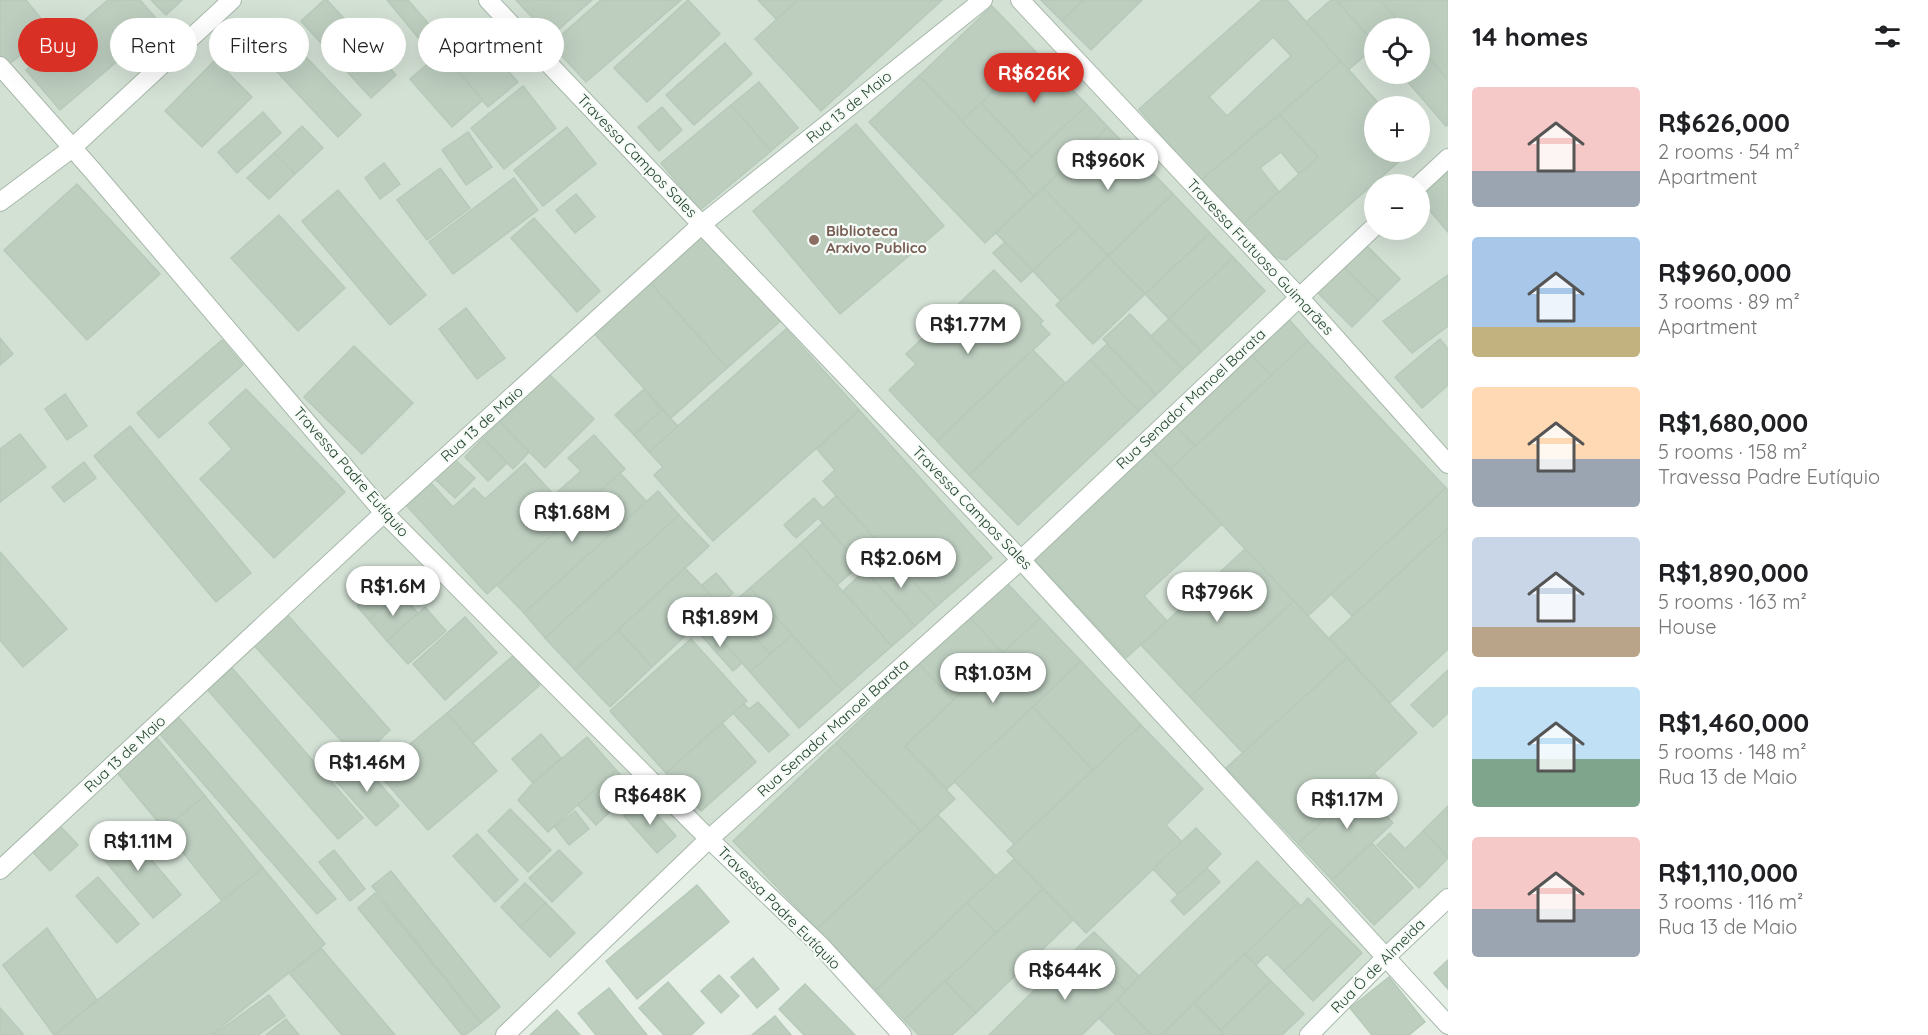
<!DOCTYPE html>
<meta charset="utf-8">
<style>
body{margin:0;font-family:Quicksand,sans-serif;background:#f6f6f6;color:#202124;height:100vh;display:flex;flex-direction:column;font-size:22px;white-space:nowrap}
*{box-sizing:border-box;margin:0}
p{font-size:20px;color:#757577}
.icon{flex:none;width:33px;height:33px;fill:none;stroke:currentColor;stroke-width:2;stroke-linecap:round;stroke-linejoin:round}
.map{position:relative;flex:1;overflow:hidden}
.details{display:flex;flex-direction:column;background:#fff;width:480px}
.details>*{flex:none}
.guide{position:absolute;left:18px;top:18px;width:570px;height:54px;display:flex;gap:12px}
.fabs{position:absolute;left:1364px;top:18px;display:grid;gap:12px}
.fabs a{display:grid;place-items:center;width:66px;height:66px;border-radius:50%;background:#fff;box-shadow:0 6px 24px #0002;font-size:30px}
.price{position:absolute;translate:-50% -51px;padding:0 14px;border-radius:21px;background:#fff;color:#222;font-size:20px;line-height:39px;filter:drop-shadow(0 2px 3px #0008)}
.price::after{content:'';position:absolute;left:50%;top:36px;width:18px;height:14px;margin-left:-9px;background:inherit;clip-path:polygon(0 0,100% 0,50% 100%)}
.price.current{background:#d93025;color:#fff}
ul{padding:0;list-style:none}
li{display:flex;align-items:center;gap:18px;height:150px;padding:0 24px}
li span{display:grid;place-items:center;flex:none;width:168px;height:120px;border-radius:6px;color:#555}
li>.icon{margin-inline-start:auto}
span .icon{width:72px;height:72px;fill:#fffc;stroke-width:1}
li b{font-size:26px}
h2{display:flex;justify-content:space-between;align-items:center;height:72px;padding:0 24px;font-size:26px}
.chip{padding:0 21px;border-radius:27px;background:#fff;box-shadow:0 6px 24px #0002;font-size:21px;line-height:54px}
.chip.current{background:#d93025;color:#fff}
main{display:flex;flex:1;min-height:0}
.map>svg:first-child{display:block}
</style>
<main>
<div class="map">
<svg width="1448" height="1035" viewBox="0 0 1448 1035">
<rect width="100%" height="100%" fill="#e5efe6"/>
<path fill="#d3e0d4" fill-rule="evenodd" d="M0,0H1448V898L1301,1035H908L711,835L502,1035H0ZM1374,28H1419V74H1374ZM1374,106H1419V152H1374ZM1374,184H1419V230H1374Z"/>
<g fill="#bdcebf" stroke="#b7caba" stroke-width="1.5" fill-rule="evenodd">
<path d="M0,0H26L51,31L8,65L0,55Z"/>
<path d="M108,0H140L161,24L60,110L26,70Z"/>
<path d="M151,0H182L166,15Z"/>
<path d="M324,0H327L396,75L371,98L301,21Z"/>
<path d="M387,0H408L433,29L420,40Z"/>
<path d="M516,0H592L550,37Z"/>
<path d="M601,0H681L586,82L551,44Z"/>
<path d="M688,0L720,34L647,102L614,68Z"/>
<path d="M758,0H798L776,19Z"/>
<path d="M798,0H942L821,111L755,39Z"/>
<path d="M1041,0H1084L1062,21Z"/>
<path d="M1084,0H1142L1091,50L1062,21Z"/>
<path d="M1262,0H1287L1341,61L1200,181L1139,109ZM1273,37L1291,56L1227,116L1209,97Z"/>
<path d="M1331,0H1336L1374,42V48L1348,70L1306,22Z"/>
<path d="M1336,0H1380L1404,28H1374V42Z"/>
<path d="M1380,0H1448V80L1419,46V28H1404Z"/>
<path d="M992,6L1035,51L962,121L919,76Z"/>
<path d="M470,27L518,82L488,107L441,52Z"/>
<path d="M287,37L361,115L338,137L265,59Z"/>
<path d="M725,43L752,74L694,125L666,95Z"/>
<path d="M1419,46L1448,80V125L1446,126L1401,74H1419Z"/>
<path d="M1035,51L1087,105L1032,157L981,103Z"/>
<path d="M441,52L483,100L452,127L410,79Z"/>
<path d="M215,60L252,97L202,147L165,111Z"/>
<path d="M1341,61L1381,106H1374V152H1410L1286,260L1267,255L1241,226L1318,157L1280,115Z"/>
<path d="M919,76L1034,196L985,243L869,122Z"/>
<path d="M759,82L798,128L771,151L731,105Z"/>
<path d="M523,86L556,128L504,169L471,128Z"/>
<path d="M981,103L1032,157L1014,174L962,121Z"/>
<path d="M731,105L771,151L700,210L661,163Z"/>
<path d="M1087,105L1108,127L1034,196L1014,174Z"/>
<path d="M662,107L682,130L659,151L638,127Z"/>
<path d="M263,112L281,133L237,173L218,152Z"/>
<path d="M1280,115L1318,157L1299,174L1281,152L1260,168L1279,192L1241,226L1200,181Z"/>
<path d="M856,124L944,226L840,314L753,211Z"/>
<path d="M302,126L323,148L295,174L274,153Z"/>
<path d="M567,127L596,164L543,206L514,170Z"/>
<path d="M1108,127L1173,194L1108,256L1043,188Z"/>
<path d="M468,132L492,167L466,185L442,150Z"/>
<path d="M274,153L295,174L269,199L247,178Z"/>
<path d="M384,163L400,184L380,199L365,178Z"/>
<path d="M440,168L470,208L427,240L397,200Z"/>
<path d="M1448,171V232L1419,198Z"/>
<path d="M514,178L538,210L453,274L429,242Z"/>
<path d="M77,184L160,274L87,340L4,250Z"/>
<path d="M1043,188L1080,226L1033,271L996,233Z"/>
<path d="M338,190L426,295L390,325L302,221Z"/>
<path d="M576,194L595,217L575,233L556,210Z"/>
<path d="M1173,194L1210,233L1145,294L1108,256Z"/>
<path d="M279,215L345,288L298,331L231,258Z"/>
<path d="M534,218L600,291L577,312L511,238Z"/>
<path d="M1080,226L1108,256L1061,301L1033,271Z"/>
<path d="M705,230L784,318L727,368L648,280Z"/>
<path d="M1210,233L1233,257L1169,319L1145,294Z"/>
<path d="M1005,242L1033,271L1021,282L993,253Z"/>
<path d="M1363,242L1400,279L1378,301L1341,265Z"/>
<path d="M1108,256L1145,294L1093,344L1056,305Z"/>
<path d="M1233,257L1265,291L1201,352L1169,319Z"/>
<path d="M1341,265L1378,301L1352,327L1315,290Z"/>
<path d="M994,270L1043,321L1040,324L1050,334L937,441L889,390L916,364L906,354Z"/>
<path d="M1448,275V326L1412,353L1383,321Z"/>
<path d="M648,280L727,368L671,418L592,331Z"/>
<path d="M466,308L505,358L477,379L439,329Z"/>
<path d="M1130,314L1183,369L1156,395L1103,339Z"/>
<path d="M1286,316L1308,341L1271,376L1248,352Z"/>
<path d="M1169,319L1201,352L1183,369L1151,336Z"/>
<path d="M786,329L859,410L713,541L654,475L663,467L649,452Z"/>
<path d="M0,338L13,354L0,365Z"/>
<path d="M1440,339L1448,349V385L1422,408L1395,377Z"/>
<path d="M222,340L243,365L159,438L137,413Z"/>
<path d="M1308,341L1446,488L1308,616L1170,469Z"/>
<path d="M1107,344L1156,395L1139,411L1090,360Z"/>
<path d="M354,346L413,403L362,454L304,397Z"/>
<path d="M1033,350L1065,383L969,475L937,441Z"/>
<path d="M1248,352L1271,376L1195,446L1172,422Z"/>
<path d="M1090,360L1139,411L1018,525L969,475Z"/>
<path d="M549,374L594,419L545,468L500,422Z"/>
<path d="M246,389L345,492L274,558L200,479L232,449L209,423Z"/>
<path d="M644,389L662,410L634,435L615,415Z"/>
<path d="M65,394L87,426L67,440L45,409Z"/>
<path d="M662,410L678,426L649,452L634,435Z"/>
<path d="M859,410L992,558L936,607L823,481L835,470L817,449Z"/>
<path d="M500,422L529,452L513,469L483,438Z"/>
<path d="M1172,422L1195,446L1170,469L1147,445Z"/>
<path d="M130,426L251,573L216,602L94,456Z"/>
<path d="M20,434L46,467L0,502V449Z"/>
<path d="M594,435L625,469L487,594L406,505L431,483L453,507L474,488L485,499L525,463L554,495L581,471L568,458Z"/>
<path d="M483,438L507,463L488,481L465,457Z"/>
<path d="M1147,445L1222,524L1144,596L1167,621L1126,658L1029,554Z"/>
<path d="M453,458L475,478L455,498L434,478Z"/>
<path d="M84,462L96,478L64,502L52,487Z"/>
<path d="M620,473L647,502L524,613L497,585Z"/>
<path d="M1446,488L1448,490V528L1352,616L1331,594Z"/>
<path d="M658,491L679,515L545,638L524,613Z"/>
<path d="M836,496L887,552L865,570L818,518L796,538L784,525L814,498L823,508Z"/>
<path d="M679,515L709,546L575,670L545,638Z"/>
<path d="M823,523L860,565L837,585L800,544Z"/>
<path d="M1448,528V649L1390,703L1329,638Z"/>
<path d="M800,544L892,646L842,690L750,588Z"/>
<path d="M1245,549L1294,601L1190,697L1141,645Z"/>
<path d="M0,552L67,629L23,667L0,640Z"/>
<path d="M887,552L936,607L915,626L865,570Z"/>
<path d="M685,568L719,604L652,667L618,630Z"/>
<path d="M865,570L915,626L892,646L843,591Z"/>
<path d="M716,573L733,593L719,604L702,585Z"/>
<path d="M388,579L400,593L369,620L357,606Z"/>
<path d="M1006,582L1040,618L1003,653L969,617Z"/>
<path d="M750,588L792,635L770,654L728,607Z"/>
<path d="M400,593L418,613L387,641L369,620Z"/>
<path d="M1294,601L1347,658L1243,753L1190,697Z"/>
<path d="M425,607L446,631L408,664L387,641Z"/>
<path d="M728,607L770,654L750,672L708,625Z"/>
<path d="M284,611L390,730L359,760L250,641Z"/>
<path d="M465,617L497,653L445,700L413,664Z"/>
<path d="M969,617L1003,653L953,700L919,664Z"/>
<path d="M1040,618L1081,661L947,789L905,746Z"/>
<path d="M708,625L742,663L733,671L699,633Z"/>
<path d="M618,630L652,667L610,707L575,670Z"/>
<path d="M792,635L842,690L799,728L750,672Z"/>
<path d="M691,639L747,701L666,773L610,711Z"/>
<path d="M514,655L540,685L473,743L447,713Z"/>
<path d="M1347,658L1417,733L1298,844L1226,768Z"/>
<path d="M1081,661L1141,725L1093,770L1033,707Z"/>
<path d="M919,664L953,700L905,746L955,799L920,831L836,743Z"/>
<path d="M232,668L363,818L338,839L207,689Z"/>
<path d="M1448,670V713L1433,727L1411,705Z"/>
<path d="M758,702L789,735L769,752L733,713L744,704L749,709Z"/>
<path d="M1033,707L1093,770L1015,845L954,781Z"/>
<path d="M447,713L497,771L428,830L377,772Z"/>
<path d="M179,718L336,899L317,914L160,734Z"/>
<path d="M722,723L756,762L701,811L666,773Z"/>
<path d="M1141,725L1203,789L1166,825L1182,842L1086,933L1007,851Z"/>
<path d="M541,734L561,758L533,783L512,759Z"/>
<path d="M587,737L616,770L548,832L518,800L533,783Z"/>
<path d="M157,738L205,796L164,829L116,771Z"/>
<path d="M836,743L920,831L817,929L733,841Z"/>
<path d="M359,760L399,806L376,826L335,780Z"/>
<path d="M616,770L634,789L596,825L578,805Z"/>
<path d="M1374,773L1383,783L1369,797L1393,823L1332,880L1298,844Z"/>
<path d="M205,796L263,868L222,901L164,829Z"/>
<path d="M643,799L676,836L657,853L624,816Z"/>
<path d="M1448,806V856L1423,831Z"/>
<path d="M510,809L551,850L528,872L488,831Z"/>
<path d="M575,811L589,829L569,845L555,827Z"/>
<path d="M938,815L996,876L876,990L817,929Z"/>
<path d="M60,826L78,845L50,871L32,851Z"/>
<path d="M123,826L181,895L153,918L96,850Z"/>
<path d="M1196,828L1221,854L1178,895L1153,869Z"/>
<path d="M1423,831L1448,858L1419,888L1377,845L1390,833L1405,849Z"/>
<path d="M477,834L518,880L495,902L453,856Z"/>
<path d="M1372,843L1413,888L1374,925L1332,880Z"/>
<path d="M334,850L365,889L350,901L319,862Z"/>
<path d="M559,850L582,873L552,902L529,878Z"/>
<path d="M1014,859L1043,889L996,933L967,903Z"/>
<path d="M1257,861L1298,903L1161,1035H1151L1117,1000L1139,976Z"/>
<path d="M263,868L325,944L211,1035H54Z"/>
<path d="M1207,868L1220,882L1184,915L1171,901Z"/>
<path d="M391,871L500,1007L481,1023L372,886Z"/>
<path d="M98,877L139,924L117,943L76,896Z"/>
<path d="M525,883L546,903L520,927L501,907Z"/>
<path d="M697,885L729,922L637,999L606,961Z"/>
<path d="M1043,889L1073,920L976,1013L945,981Z"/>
<path d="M375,893L481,1023L465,1035H462L358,908Z"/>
<path d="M1308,898L1333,924L1284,971L1267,954L1256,965L1245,954L1298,903L1301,906Z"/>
<path d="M546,903L575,933L550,957L520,927Z"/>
<path d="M967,903L996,933L904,1020L876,990Z"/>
<path d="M1333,924L1362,953L1313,1001L1284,971Z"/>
<path d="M47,928L97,1000L54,1035L3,965Z"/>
<path d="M1094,932L1139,976L1126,991L1079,946Z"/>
<path d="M1079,946L1126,991L1082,1035H989Z"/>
<path d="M321,948L395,1035H342L290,974Z"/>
<path d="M1245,954L1271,981L1221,1030L1194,1003Z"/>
<path d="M753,958L779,989L757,1008L731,977Z"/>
<path d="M1448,960V989L1434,973Z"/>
<path d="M719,975L739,996L721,1013L701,991Z"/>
<path d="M1389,977L1425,1022L1409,1035H1372L1350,1008Z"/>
<path d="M945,981L976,1013L952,1035H919L904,1020Z"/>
<path d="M1271,981L1304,1014L1282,1035H1225L1221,1030Z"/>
<path d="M668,982L704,1023L691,1035H664L639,1008Z"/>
<path d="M805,984L855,1035H804L779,1009Z"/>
<path d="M609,988L647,1035H596L578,1013Z"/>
<path d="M269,995L285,1016L258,1035H213Z"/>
<path d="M1117,1000L1151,1035H1116L1099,1018Z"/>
<path d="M1194,1003L1225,1035H1161Z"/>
<path d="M0,1008L24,1035H0Z"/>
<path d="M557,1010L580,1035H530Z"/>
<path d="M775,1016L791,1035H752Z"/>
<path d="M286,1019L299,1035H266Z"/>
</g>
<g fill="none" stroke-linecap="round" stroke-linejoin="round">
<defs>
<g id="minor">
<path d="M488,0L1021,560L1448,1025"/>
<path d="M1020,0L1299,297L1448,464"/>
<path d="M0,66L92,170L384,513L709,839L821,946L902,1035"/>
<path d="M1419,185L1448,158"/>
<path d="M0,202L71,149L232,0"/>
<path d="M0,870L384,513L702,224L983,0"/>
<path d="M505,1035L709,839L1021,560L1374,227"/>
<path d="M1309,1035L1387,956L1448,898"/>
</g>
</defs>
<use href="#minor" stroke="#a7b8aa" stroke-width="20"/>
<use href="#minor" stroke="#fff" stroke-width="18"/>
</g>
<circle fill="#8d6e63" stroke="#f6fbf7" stroke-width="2" cx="814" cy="240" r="6"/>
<g text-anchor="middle" stroke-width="4.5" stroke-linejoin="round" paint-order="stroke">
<g font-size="15" fill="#22442c" stroke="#f6fbf7">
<text transform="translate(849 107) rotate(-39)" y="5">Rua 13 de Maio</text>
<text transform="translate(637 156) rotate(46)" y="5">Travessa Campos Sales</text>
<text transform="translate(1260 257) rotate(47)" y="5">Travessa Frutuoso Guimarães</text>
<text transform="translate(1191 399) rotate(-43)" y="5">Rua Senador Manoel Barata</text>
<text transform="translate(482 424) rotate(-42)" y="5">Rua 13 de Maio</text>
<text transform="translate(351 472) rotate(49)" y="5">Travessa Padre Eutíquio</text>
<text transform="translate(972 508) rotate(46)" y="5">Travessa Campos Sales</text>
<text transform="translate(833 728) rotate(-42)" y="5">Rua Senador Manoel Barata</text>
<text transform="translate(125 754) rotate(-43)" y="5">Rua 13 de Maio</text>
<text transform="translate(779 908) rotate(45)" y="5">Travessa Padre Eutíquio</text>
<text transform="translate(1378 966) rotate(-45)" y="5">Rua Ó de Almeida</text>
</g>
<g font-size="15" font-weight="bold" fill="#785e54" stroke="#f6fbf7" text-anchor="start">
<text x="826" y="236">Biblioteca<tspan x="826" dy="17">Arxivo Publico</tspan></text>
</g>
</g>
</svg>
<div class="fabs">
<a><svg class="icon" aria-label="locate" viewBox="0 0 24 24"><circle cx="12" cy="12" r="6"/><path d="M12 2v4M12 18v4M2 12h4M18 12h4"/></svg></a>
<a>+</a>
<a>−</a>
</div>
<b class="price current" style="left:1034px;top:104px">R$626K</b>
<b class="price" style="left:1108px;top:191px">R$960K</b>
<b class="price" style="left:968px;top:355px">R$1.77M</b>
<b class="price" style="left:572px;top:543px">R$1.68M</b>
<b class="price" style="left:901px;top:589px">R$2.06M</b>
<b class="price" style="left:393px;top:617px">R$1.6M</b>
<b class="price" style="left:1217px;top:623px">R$796K</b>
<b class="price" style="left:720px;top:648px">R$1.89M</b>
<b class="price" style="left:993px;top:704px">R$1.03M</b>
<b class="price" style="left:367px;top:793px">R$1.46M</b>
<b class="price" style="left:650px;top:826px">R$648K</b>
<b class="price" style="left:1347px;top:830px">R$1.17M</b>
<b class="price" style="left:138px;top:872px">R$1.11M</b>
<b class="price" style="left:1065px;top:1001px">R$644K</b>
<div class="guide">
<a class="chip current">Buy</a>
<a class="chip">Rent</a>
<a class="chip">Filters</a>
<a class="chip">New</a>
<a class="chip">Apartment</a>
</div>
</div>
<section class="details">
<h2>14 homes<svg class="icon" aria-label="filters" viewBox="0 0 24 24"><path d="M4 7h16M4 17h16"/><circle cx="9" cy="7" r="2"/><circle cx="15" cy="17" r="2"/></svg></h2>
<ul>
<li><span style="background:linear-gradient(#f6c9c9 70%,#9aa5b1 0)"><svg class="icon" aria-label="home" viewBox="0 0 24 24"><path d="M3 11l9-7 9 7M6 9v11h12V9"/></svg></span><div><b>R$626,000</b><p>2 rooms · 54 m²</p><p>Apartment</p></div></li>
<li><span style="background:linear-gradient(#a9c7e8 75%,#c2b280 0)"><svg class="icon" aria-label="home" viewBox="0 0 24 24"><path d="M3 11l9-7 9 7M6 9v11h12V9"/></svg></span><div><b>R$960,000</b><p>3 rooms · 89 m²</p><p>Apartment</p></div></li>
<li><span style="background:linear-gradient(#ffd9b3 60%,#9aa5b1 0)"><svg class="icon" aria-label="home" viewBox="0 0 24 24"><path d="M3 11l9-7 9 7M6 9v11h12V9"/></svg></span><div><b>R$1,680,000</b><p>5 rooms · 158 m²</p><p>Travessa Padre Eutíquio</p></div></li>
<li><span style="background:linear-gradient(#c9d6e8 75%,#b9a48a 0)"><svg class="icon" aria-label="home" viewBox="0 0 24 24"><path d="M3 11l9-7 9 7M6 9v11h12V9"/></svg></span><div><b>R$1,890,000</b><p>5 rooms · 163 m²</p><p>House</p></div></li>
<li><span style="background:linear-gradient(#bfe0f5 60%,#7fa58c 0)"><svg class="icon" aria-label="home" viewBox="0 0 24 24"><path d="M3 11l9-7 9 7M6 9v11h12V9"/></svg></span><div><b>R$1,460,000</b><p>5 rooms · 148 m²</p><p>Rua 13 de Maio</p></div></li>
<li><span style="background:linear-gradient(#f6c9c9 60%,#9aa5b1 0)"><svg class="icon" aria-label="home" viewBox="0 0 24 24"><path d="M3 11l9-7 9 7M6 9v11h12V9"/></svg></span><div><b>R$1,110,000</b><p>3 rooms · 116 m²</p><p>Rua 13 de Maio</p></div></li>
</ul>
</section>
</main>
